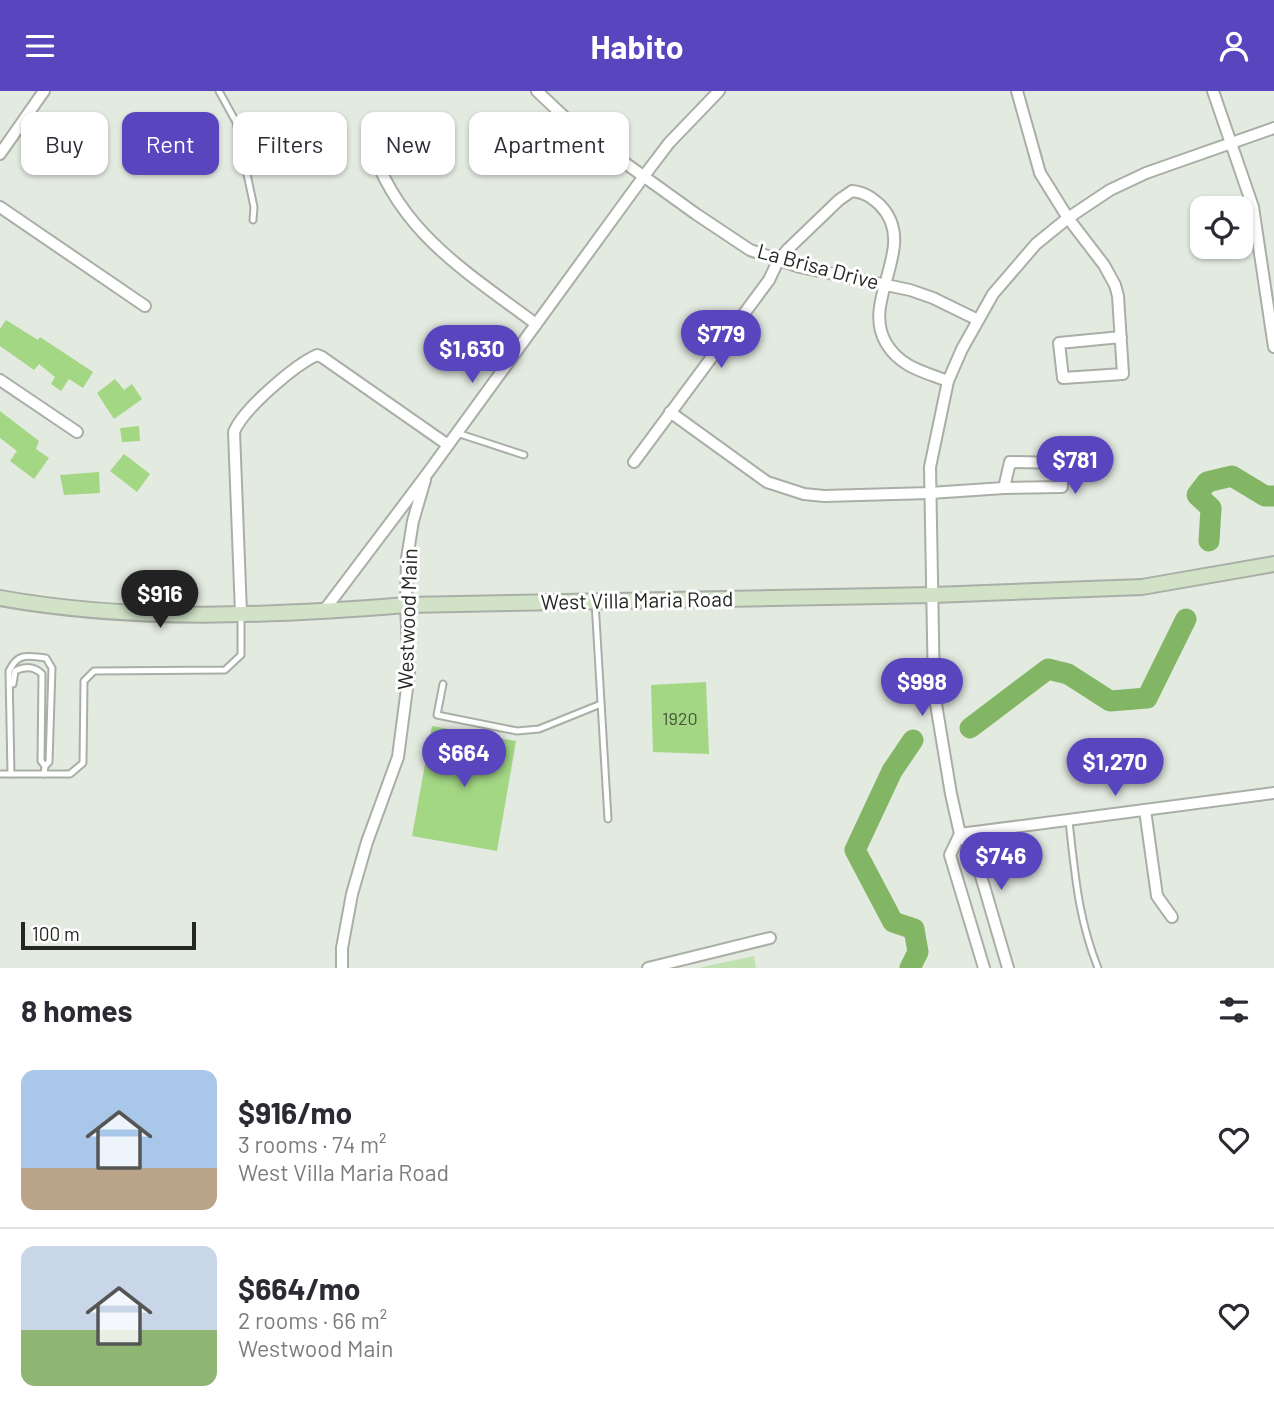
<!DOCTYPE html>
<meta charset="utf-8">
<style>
body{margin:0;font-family:Barlow,sans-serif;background:#f2f2f3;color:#2b2b33;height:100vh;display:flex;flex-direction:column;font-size:26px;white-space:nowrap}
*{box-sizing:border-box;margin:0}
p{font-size:23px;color:#7c7c81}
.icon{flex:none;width:38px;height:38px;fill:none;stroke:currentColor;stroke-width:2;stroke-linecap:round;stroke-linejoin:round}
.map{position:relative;height:877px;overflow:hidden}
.panel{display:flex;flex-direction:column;background:#fff;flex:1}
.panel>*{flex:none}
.top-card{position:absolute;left:21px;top:21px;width:700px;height:63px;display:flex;gap:14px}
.controls{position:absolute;left:1190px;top:105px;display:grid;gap:14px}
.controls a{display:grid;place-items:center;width:63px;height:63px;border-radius:14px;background:#fff;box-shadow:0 2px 5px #0004;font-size:35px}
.scale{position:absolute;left:21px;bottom:18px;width:175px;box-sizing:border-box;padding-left:7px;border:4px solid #252723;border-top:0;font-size:19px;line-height:24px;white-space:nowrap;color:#252723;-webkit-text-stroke:5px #fff;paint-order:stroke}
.price{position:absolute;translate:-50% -60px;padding:0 16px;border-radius:24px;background:#5946be;color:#fff;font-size:23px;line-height:46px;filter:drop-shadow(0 2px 4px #0008)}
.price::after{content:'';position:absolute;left:50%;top:42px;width:21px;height:16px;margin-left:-10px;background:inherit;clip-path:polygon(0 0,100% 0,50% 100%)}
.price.selected{background:#222;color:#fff}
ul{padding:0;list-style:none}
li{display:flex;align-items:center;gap:21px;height:175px;padding:0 21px}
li+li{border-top:2px solid #e1e1e2}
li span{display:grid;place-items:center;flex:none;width:196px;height:140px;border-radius:14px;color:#555}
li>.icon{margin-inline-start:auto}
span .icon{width:84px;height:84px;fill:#fffc;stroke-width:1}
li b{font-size:30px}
h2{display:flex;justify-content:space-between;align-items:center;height:84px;padding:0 21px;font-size:30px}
.pill{padding:0 24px;border-radius:14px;background:#fff;box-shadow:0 2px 5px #0004;font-size:24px;line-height:63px}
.pill.selected{background:#5946be;color:#fff}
header{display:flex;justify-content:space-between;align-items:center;height:91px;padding:0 21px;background:#5946be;color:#fff;font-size:32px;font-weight:700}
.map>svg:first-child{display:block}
</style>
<header><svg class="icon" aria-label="menu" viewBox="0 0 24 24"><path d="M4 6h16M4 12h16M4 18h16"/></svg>Habito<svg class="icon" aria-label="person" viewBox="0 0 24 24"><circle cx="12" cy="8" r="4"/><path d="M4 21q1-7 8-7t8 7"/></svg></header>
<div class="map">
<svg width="1274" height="877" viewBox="0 0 1274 877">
<rect width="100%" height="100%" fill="#e3eae0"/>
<path fill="#c1e1b0" d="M754,865L756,877H698Z"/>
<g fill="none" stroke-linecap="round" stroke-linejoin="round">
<g stroke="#83b664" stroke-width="21">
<path d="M1209,450L1211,417L1197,404L1207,391L1232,385L1265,405H1274"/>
<path d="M970,637L1048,578L1068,583L1110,610L1147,607L1186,528"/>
<path d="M910,877L918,861L914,838L893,831L855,759L892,680L913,649"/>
</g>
</g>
<g fill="#a3d784">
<path d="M6,229L38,249L40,246L93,281L83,297L69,288L61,300L51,293L55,286L39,273L34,279L0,255V238Z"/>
<path d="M115,288L124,299L132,293L142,308L114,328L97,302Z"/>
<path d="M0,320L39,350L36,358L49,367L34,388L10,370L17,360L0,347Z"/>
<path d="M139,335L140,350L122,351L120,337Z"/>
<path d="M124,363L150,383L137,401L110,380Z"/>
<path d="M99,381L100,402L64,404L60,384Z"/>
<path d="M706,591L709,663L653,661L651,594Z"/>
<path d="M432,635L516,650L497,760L412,745Z"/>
</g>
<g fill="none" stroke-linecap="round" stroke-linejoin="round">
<defs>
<g id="service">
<path d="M219,0L236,31L254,116L253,129"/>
<path d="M457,342L524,364"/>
<path d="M595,511L608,728"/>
<path d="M13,593L15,580C25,575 34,575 42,583L41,670L45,675"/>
<path d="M443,593L437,624L517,640L539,638L601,613"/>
<path d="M0,683H70L83,672L84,590L94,580L225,579L241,564V525"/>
<path d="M11,683L9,580C18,561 28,565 46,567L52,577L49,671L45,675L44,683"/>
<path d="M1069,730C1075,783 1078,827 1098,877"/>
</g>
<g id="minor">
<path d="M537,0L575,36L696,123L750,159L800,176L910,199L933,207L978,229"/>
<path d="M1017,0L1040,82L1068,127L1104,174L1115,194L1118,205L1123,283L1063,287L1059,252L1121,246"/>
<path d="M1213,0L1253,116L1274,256"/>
<path d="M369,49C397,140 464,179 536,233"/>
<path d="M0,63L44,0"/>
<path d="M0,116L145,215"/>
<path d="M0,289L77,341"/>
<path d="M670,321L767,391L804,403L824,405L930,402L1004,397L1062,396V372L1010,371L1004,397"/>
<path d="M634,371L769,189L778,170L788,158L839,109L852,100C864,101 871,106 880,114C920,155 860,208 886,252C900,276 924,281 948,290"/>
<path d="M323,521L427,383L644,85L669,52L719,0"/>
<path d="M241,522L234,341C243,318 295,274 317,264L322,266L448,354"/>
<path d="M1145,719L1157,805L1172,826"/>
<path d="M960,743L1274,702"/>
<path d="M960,743L950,764L984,877"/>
<path d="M342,877V857L352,803L367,751L398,666L409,582L406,514L407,467L413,430L425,389"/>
<path d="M648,877L770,847"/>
<path d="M1008,877L974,761L960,743L951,703L934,601L930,376L948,290L962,258L993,203L1036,153L1068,127L1110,99L1146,82L1274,37"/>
</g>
<path id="secondary" d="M0,507C133,531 272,525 406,514L933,504L1142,496L1274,473"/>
</defs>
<use href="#service" stroke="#a9afa6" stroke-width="9"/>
<use href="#minor" stroke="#a9afa6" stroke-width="14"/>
<use href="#secondary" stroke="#a9afa6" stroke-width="18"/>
<use href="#service" stroke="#fff" stroke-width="5"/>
<use href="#minor" stroke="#fff" stroke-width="10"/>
<use href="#secondary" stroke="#d1e2c7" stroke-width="14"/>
</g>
<g text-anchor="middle" stroke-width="6" stroke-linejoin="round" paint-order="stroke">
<g font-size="18" fill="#44533b">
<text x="680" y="634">1920</text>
</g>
<g font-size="21" fill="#252723" stroke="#fff">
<text transform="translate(818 176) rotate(15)" y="7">La Brisa Drive</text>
<text transform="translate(637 510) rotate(-1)" y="7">West Villa Maria Road</text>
<text transform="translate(408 528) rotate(-88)" y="7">Westwood Main</text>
</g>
</g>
</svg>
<div class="controls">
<a><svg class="icon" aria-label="locate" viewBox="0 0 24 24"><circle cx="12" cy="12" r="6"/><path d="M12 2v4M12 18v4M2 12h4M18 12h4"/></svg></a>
</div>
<div class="scale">100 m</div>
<b class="price" style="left:721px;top:279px">$779</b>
<b class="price" style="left:472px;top:294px">$1,630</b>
<b class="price" style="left:1075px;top:405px">$781</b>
<b class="price selected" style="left:160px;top:539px">$916</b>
<b class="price" style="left:922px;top:627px">$998</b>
<b class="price" style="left:464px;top:698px">$664</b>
<b class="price" style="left:1115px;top:707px">$1,270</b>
<b class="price" style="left:1001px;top:801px">$746</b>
<div class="top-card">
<a class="pill">Buy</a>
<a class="pill selected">Rent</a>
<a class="pill">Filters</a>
<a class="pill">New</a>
<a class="pill">Apartment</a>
</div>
</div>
<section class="panel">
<h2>8 homes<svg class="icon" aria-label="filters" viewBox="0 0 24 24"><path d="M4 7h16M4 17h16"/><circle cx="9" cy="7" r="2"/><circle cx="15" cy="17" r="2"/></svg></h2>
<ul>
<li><span style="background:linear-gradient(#a9c7e8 70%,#b9a48a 0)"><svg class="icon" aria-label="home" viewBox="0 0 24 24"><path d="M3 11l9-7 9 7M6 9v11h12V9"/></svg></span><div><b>$916/mo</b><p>3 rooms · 74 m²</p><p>West Villa Maria Road</p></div><svg class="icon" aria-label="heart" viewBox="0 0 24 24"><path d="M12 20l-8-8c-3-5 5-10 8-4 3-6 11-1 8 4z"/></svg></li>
<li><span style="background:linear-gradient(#c9d6e8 60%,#8fb573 0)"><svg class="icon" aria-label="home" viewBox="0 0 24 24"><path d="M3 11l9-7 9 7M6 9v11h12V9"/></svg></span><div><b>$664/mo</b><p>2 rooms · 66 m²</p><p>Westwood Main</p></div><svg class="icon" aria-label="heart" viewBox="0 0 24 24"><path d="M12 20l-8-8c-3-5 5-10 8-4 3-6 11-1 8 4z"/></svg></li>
</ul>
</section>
